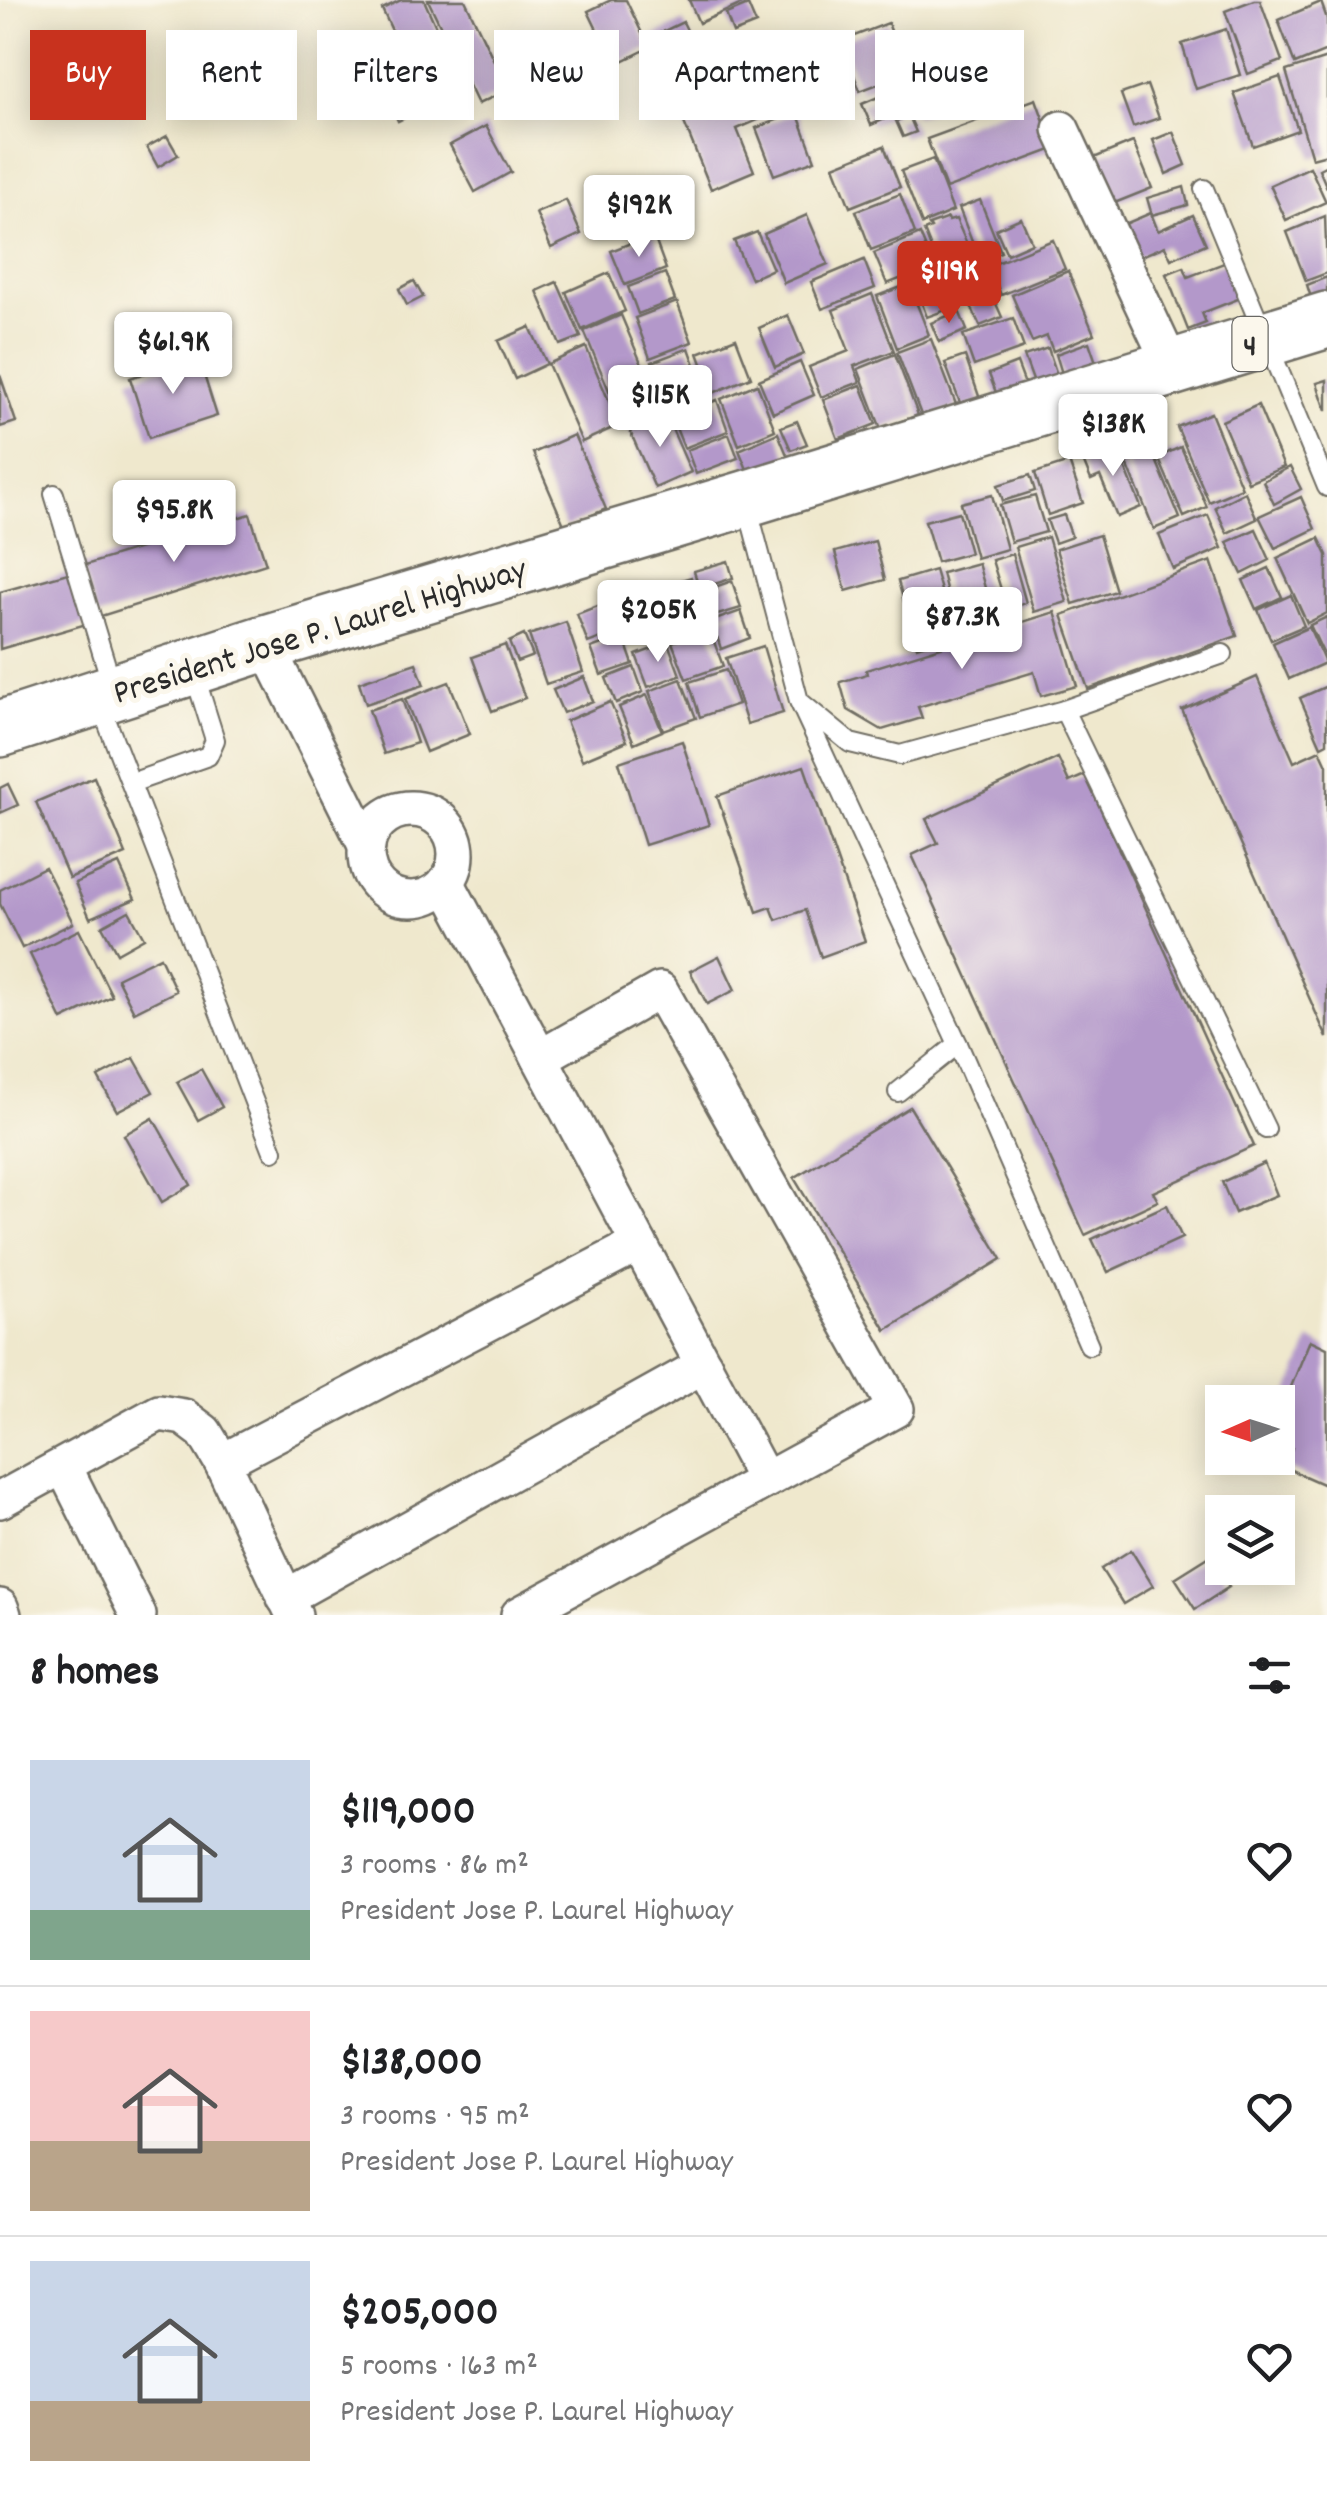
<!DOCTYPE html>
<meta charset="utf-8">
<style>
body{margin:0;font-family:Dekko,sans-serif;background:#f2f2f2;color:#202124;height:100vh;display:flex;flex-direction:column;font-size:38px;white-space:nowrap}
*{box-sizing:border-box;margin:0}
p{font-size:32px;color:#757577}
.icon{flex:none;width:55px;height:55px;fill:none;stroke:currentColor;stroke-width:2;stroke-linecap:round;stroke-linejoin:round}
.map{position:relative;height:1615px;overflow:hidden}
.drawer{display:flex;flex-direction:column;background:#fff;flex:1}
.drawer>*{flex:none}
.banner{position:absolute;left:30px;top:30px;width:1268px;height:90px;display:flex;gap:20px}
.needle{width:65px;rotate:267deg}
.buttons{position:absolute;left:1205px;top:1385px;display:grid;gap:20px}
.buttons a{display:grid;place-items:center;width:90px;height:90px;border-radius:0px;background:#fff;box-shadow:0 5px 25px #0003;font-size:50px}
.price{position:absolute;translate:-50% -85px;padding:0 22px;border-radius:10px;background:#fff;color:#222;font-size:32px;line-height:65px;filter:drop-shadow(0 2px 5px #0008)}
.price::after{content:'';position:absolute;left:50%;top:60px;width:30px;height:22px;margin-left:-15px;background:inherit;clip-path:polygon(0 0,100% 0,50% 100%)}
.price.on{background:#c8321e;color:#fff}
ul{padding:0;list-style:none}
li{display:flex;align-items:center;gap:30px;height:250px;padding:0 30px}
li+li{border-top:2px solid #e0e0e0}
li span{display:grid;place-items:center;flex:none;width:280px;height:200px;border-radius:0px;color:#555}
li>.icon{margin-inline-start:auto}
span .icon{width:120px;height:120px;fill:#fffc;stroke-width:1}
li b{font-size:42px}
h2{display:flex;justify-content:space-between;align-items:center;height:120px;padding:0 30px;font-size:42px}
.tag{padding:0 35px;border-radius:0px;background:#fff;box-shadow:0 5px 25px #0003;font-size:35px;line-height:90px}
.tag.on{background:#c8321e;color:#fff}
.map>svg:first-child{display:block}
</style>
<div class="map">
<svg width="1327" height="1615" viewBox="0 0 1327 1615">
<rect width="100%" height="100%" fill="#fbf7ec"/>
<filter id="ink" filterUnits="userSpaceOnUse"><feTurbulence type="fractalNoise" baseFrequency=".01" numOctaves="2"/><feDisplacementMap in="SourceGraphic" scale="20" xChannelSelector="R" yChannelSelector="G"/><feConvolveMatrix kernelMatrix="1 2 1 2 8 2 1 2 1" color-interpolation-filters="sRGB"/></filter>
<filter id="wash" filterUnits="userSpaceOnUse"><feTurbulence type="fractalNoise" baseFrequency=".0048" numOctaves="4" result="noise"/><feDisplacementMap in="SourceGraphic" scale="40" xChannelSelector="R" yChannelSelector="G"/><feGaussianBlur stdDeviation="2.25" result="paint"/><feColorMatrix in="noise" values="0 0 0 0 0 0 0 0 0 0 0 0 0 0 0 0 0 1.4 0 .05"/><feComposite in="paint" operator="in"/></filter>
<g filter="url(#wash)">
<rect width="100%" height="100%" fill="#efe8cd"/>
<g id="blocks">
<g fill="#b398ca">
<path d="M401,0H424L457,74L421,90L428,107L398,121L381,84L395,77L380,44L395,37L382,9Z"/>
<path d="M428,0H465L508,90L478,104Z"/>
<path d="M611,0H626L649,48L614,65L588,11Z"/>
<path d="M689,0H751L699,23Z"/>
<path d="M1254,0H1260L1282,61L1248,74L1225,11Z"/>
<path d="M1321,2L1327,19V51L1295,64L1278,20Z"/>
<path d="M748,5L756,24L733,33L726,14Z"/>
<path d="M683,22L704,65L670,81L649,38Z"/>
<path d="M888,23L907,73L860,91L841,41Z"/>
<path d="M1226,29L1240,75L1196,89L1182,44Z"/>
<path d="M834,38L854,88L807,107L787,57Z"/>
<path d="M1327,58V154L1312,158L1286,71Z"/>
<path d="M748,62L769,115L737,129L754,171L711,189L672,93Z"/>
<path d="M1280,77L1298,130L1253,146L1234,93Z"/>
<path d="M1147,85L1159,118L1133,127L1121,94Z"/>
<path d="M929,87L935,110L915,116L908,94Z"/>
<path d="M885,94L894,115L871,125L862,104Z"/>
<path d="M1036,99L1054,149L946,189L927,139Z"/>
<path d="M797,112L815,160L774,175L756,128Z"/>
<path d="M909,116L916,132L903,137L896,121Z"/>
<path d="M486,126L511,172L475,192L450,145Z"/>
<path d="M1173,132L1186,165L1166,174L1153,140Z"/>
<path d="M167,136L178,155L158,167L147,147Z"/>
<path d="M1133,142L1152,188L1107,206L1089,160Z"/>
<path d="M884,146L900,187L850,207L834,166Z"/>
<path d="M933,159L953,211L922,224L901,171Z"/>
<path d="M1327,165V188L1319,169Z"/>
<path d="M1310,167L1326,202L1286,220L1270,185Z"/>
<path d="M1184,187L1188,205L1152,215L1147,198Z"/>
<path d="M900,194L915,233L871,250L856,211Z"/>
<path d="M566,200L581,234L551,248L536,213Z"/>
<path d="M980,200L1001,252L979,260L959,208Z"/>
<path d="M1151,213L1158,231L1193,215L1206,244L1171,259L1165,246L1127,262L1113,229Z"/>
<path d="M807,215L828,264L784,283L764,234Z"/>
<path d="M1325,216L1327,273L1306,281L1287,232Z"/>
<path d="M948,218L949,221L956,219L970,251L962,255L966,264L948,271L944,261L937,264L924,231L931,228L929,225Z"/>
<path d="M1021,218L1032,243L1007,254L996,229Z"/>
<path d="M757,232L773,269L751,279L734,241Z"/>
<path d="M653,234L666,269L625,285L611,251Z"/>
<path d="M920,234L933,266L887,284L874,253Z"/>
<path d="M1053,240L1065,269L1001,295L989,266Z"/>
<path d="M864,260L875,288L822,309L811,282Z"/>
<path d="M1229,261L1243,297L1202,313L1206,323L1188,330L1166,274L1184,267L1188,277Z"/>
<path d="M983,264L992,292L960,303L950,276Z"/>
<path d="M943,269L957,306L927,317L913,280Z"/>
<path d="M1068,271L1094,334L1053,351L1047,336L1032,342L1012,295Z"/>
<path d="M609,273L625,311L582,330L566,292Z"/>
<path d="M665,273L675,300L638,314L628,287Z"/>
<path d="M1327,277V299L1313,304L1307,285Z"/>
<path d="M414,281L423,297L407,305L399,289Z"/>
<path d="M557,282L581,337L560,345L537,291Z"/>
<path d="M909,284L929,335L897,348L877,296Z"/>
<path d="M872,294L894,351L854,366L860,382L821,397L809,367L849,351L833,310Z"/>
<path d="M993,297L1002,317L980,326L971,306Z"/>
<path d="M677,302L692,342L650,358L635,318Z"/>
<path d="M959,311L967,330L939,342L931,323Z"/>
<path d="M222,314L232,336L202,349L192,327Z"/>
<path d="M621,315L650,384L613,400L584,331Z"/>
<path d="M788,315L804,354L775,367L759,328Z"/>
<path d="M1013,318L1024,348L974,366L963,335Z"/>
<path d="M530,327L547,364L515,379L498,341Z"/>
<path d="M736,338L751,377L713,393L698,353Z"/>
<path d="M931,339L957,407L923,420L897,352Z"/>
<path d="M1089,342L1097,365L1063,377L1056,354Z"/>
<path d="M220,347L229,367L208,375L200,355Z"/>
<path d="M586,347L619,425L582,442L548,364Z"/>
<path d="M689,348L697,370L660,384L652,362Z"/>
<path d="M1048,348L1058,378L1035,386L1024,356Z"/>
<path d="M895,354L918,415L881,429L858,369Z"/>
<path d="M198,356L217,416L149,438L130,378Z"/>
<path d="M965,356L981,402L962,408L945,363Z"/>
<path d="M800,362L814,395L773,413L759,380Z"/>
<path d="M1017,363L1026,387L998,398L989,374Z"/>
<path d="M700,372L711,399L674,413L663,386Z"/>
<path d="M0,375L16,422L0,427Z"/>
<path d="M1327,380V410H1326L1317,383Z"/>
<path d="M757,384L775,430L739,445L721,399Z"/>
<path d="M861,385L876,424L838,439L823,400Z"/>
<path d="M651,387L661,412L625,428L615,404Z"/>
<path d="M717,400L728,431L684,448L672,418Z"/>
<path d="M1258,405L1284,467L1248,482L1222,421Z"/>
<path d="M665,413L691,472L655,488L629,429Z"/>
<path d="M1211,413L1242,488L1209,502L1177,427Z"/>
<path d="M797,421L807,444L791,450L781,427Z"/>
<path d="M778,433L790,462L751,479L739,450Z"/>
<path d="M729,434L738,458L696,474L687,450Z"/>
<path d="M574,435L606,509L565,527L533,453Z"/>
<path d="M1147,438L1180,518L1154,529L1121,449Z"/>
<path d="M1116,445L1141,507L1117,517L1100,476L1091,480L1082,458Z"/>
<path d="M1181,447L1207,507L1184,517L1158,457Z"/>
<path d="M1069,462L1083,503L1048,515L1035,473Z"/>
<path d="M1290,467L1301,489L1274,504L1263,481Z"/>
<path d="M1030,475L1035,491L1003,501L998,485Z"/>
<path d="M1245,492L1257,519L1227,533L1215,507Z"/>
<path d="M992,495L1007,549L976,558L961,503Z"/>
<path d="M1035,496L1046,532L1011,542L1000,505Z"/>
<path d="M1301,497L1315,529L1275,548L1259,516Z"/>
<path d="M959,512L970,553L937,562L925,521Z"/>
<path d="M250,514L266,564L98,617L82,566Z"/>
<path d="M1064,515L1072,537L1055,543L1047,520Z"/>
<path d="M1208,515L1222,548L1173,569L1159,535Z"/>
<path d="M1256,529L1270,560L1242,574L1227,542Z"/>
<path d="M1099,535L1116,591L1073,604L1056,549Z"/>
<path d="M1048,537L1067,602L1034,612L1015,547Z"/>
<path d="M1319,538L1327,555V613L1307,623L1277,558Z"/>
<path d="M875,541L885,580L846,591L835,552Z"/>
<path d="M1012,554L1026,603L1007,609L992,560Z"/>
<path d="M728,561L733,578L699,589L694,571Z"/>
<path d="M1211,561L1237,636L1088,689L1062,615Z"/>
<path d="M978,563L987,595L950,605L942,573Z"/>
<path d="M1269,568L1282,597L1256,609L1243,580Z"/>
<path d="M935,570L954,635L917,647L898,581Z"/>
<path d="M75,571L90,623L0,649V592Z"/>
<path d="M691,577L706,625L661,640L645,591Z"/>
<path d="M732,581L741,608L711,617L703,591Z"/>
<path d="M638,595L645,614L623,622L616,603Z"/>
<path d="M1291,595L1304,626L1271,640L1258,610Z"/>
<path d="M997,597L1005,622L961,635L953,610Z"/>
<path d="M608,602L619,631L588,643L577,614Z"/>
<path d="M741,611L750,638L721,649L712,621Z"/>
<path d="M1055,612L1077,686L1041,696L1034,672L918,707L922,718L882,730L848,710L840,682L867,674L866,670Z"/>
<path d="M1327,617V661L1310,625Z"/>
<path d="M566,622L583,672L546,684L529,635Z"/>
<path d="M1309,627L1325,663L1289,679L1273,643Z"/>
<path d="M709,628L723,666L686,679L672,642Z"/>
<path d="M524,635L533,656L517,662L509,642Z"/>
<path d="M623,636L633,664L601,675L591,648Z"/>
<path d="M668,643L680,675L648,687L636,655Z"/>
<path d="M505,645L525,698L492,711L472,657Z"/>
<path d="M763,646L783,713L747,724L726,658Z"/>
<path d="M416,663L424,685L366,704L359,682Z"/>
<path d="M634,667L643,692L616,703L606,678Z"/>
<path d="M726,670L738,704L700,717L689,682Z"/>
<path d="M584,677L593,701L563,713L553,690Z"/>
<path d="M1257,677L1294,762L1320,750L1327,765V1038L1182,710Z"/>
<path d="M681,679L696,718L663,730L649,691Z"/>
<path d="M449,682L470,734L426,752L405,699Z"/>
<path d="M1327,686V743L1321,746L1300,698Z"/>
<path d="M647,695L662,731L634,743L619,707Z"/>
<path d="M402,699L417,743L384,754L369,710Z"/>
<path d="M610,702L627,741L582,760L566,721Z"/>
<path d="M682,741L709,825L645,845L619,762Z"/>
<path d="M1058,758L1069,782L1085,775L1254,1146L1153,1192L1158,1201L1085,1235L912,855L938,843L926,819Z"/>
<path d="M804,766L865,941L821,957L805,910L776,920L771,907L757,912L717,796Z"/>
<path d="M94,777L126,854L69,878L36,802Z"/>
<path d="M8,784L18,805L0,813V788Z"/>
<path d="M119,864L135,899L90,918L75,883Z"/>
<path d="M45,867L73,923L22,948L0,904V890Z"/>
<path d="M129,911L144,938L117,953L102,926Z"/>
<path d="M79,930L112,996L62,1020L30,954Z"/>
<path d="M719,956L735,990L707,1004L690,971Z"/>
<path d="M160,957L176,991L134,1012L117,978Z"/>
<path d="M134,1058L153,1092L117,1111L98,1077Z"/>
<path d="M201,1069L222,1107L198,1120L177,1082Z"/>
<path d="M910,1107L1002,1259L886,1330L794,1178Z"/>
<path d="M153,1118L191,1185L162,1202L124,1135Z"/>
<path d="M1264,1163L1277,1195L1235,1213L1222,1182Z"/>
<path d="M1167,1205L1182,1238L1108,1272L1092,1239Z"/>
<path d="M1310,1340L1327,1348V1486L1284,1467L1292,1448L1281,1444L1286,1432L1278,1428V1419Z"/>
<path d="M1131,1550L1153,1586L1123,1604L1101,1569Z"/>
<path d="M1210,1556L1229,1587L1195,1609L1175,1578Z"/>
</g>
</g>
</g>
<g filter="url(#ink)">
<use href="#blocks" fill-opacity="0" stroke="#706d64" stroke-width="2.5"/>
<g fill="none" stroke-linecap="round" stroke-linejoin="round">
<defs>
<g id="lane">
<path d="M1204,189L1327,487"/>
<path d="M54,494L112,685"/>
<path d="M747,505L799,701L850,743L900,755L1064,710L1223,654"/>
<path d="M799,701L958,1044L1089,1345"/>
<path d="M100,704L273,1151"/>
<path d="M1064,710L1266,1129"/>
<path d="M131,783L208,756L215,740L194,673"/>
<path d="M898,1092L958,1044"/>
</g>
<g id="street">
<path d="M1061,129L1172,367"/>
<path d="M265,643L367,847"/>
<circle cx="411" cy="854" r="45"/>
<path d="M446,882L765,1480"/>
<path d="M222,1462L639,1244"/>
<path d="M64,1467L138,1615"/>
<path d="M0,1500L159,1413L184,1417L204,1432L222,1462L294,1615"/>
<path d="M285,1598L704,1365"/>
<path d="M0,1607L3,1615"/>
<path d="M519,1615L896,1409L660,990L540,1058"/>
</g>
<path id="highway" d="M0,729L265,643L745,499L1327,320"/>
</defs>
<use href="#lane" stroke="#706d64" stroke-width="22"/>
<use href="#street" stroke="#706d64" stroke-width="40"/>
<use href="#highway" stroke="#706d64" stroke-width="60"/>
<use href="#lane" stroke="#fff" stroke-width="18"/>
<use href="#street" stroke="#fff" stroke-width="35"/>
<use href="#highway" stroke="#fff" stroke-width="55"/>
</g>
</g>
<g text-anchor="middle" stroke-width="10" stroke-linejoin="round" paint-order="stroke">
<rect fill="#fbf7ec" stroke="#696865" stroke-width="2.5" x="1232.5" y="317" width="35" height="54" rx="8"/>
<g font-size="32" font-weight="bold" fill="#2b2b2b">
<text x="1250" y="355">4</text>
</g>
<g font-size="35" fill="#2b2b2b" stroke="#fbf7ec">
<text transform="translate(319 629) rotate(-17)" y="12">President Jose P. Laurel Highway</text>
</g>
</g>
</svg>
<div class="buttons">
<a><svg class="needle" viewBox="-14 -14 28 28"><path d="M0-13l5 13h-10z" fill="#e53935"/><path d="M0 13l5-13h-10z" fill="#757577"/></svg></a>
<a><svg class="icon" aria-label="layers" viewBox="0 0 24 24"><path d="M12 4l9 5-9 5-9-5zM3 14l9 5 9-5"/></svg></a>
</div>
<b class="price" style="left:639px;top:260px">$192K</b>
<b class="price on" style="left:949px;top:326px">$119K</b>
<b class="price" style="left:173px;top:397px">$61.9K</b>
<b class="price" style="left:660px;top:450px">$115K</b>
<b class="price" style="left:1113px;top:479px">$138K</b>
<b class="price" style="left:174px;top:565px">$95.8K</b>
<b class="price" style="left:658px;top:665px">$205K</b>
<b class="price" style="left:962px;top:672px">$87.3K</b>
<div class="banner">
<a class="tag on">Buy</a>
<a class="tag">Rent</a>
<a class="tag">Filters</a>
<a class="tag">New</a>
<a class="tag">Apartment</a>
<a class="tag">House</a>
</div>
</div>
<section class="drawer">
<h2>8 homes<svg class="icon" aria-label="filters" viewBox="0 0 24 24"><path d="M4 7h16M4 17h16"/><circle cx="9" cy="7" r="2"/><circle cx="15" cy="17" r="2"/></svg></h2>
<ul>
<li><span style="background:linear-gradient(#c9d6e8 75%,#7fa58c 0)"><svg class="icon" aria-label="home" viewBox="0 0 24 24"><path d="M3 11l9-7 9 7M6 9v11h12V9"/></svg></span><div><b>$119,000</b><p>3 rooms · 86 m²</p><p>President Jose P. Laurel Highway</p></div><svg class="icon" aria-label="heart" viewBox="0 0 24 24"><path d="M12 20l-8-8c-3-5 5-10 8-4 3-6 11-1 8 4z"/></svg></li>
<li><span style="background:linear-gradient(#f6c9c9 65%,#b9a48a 0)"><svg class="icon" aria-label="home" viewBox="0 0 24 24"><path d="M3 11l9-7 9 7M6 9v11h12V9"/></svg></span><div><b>$138,000</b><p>3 rooms · 95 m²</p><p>President Jose P. Laurel Highway</p></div><svg class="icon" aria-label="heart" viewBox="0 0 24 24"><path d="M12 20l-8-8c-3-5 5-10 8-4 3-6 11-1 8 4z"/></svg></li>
<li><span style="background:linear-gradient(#c9d6e8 70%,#b9a48a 0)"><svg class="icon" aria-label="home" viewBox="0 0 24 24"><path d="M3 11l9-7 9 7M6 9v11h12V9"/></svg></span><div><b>$205,000</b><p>5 rooms · 163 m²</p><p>President Jose P. Laurel Highway</p></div><svg class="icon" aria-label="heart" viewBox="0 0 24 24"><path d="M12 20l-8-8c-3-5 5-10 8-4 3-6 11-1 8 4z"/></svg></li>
</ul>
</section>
